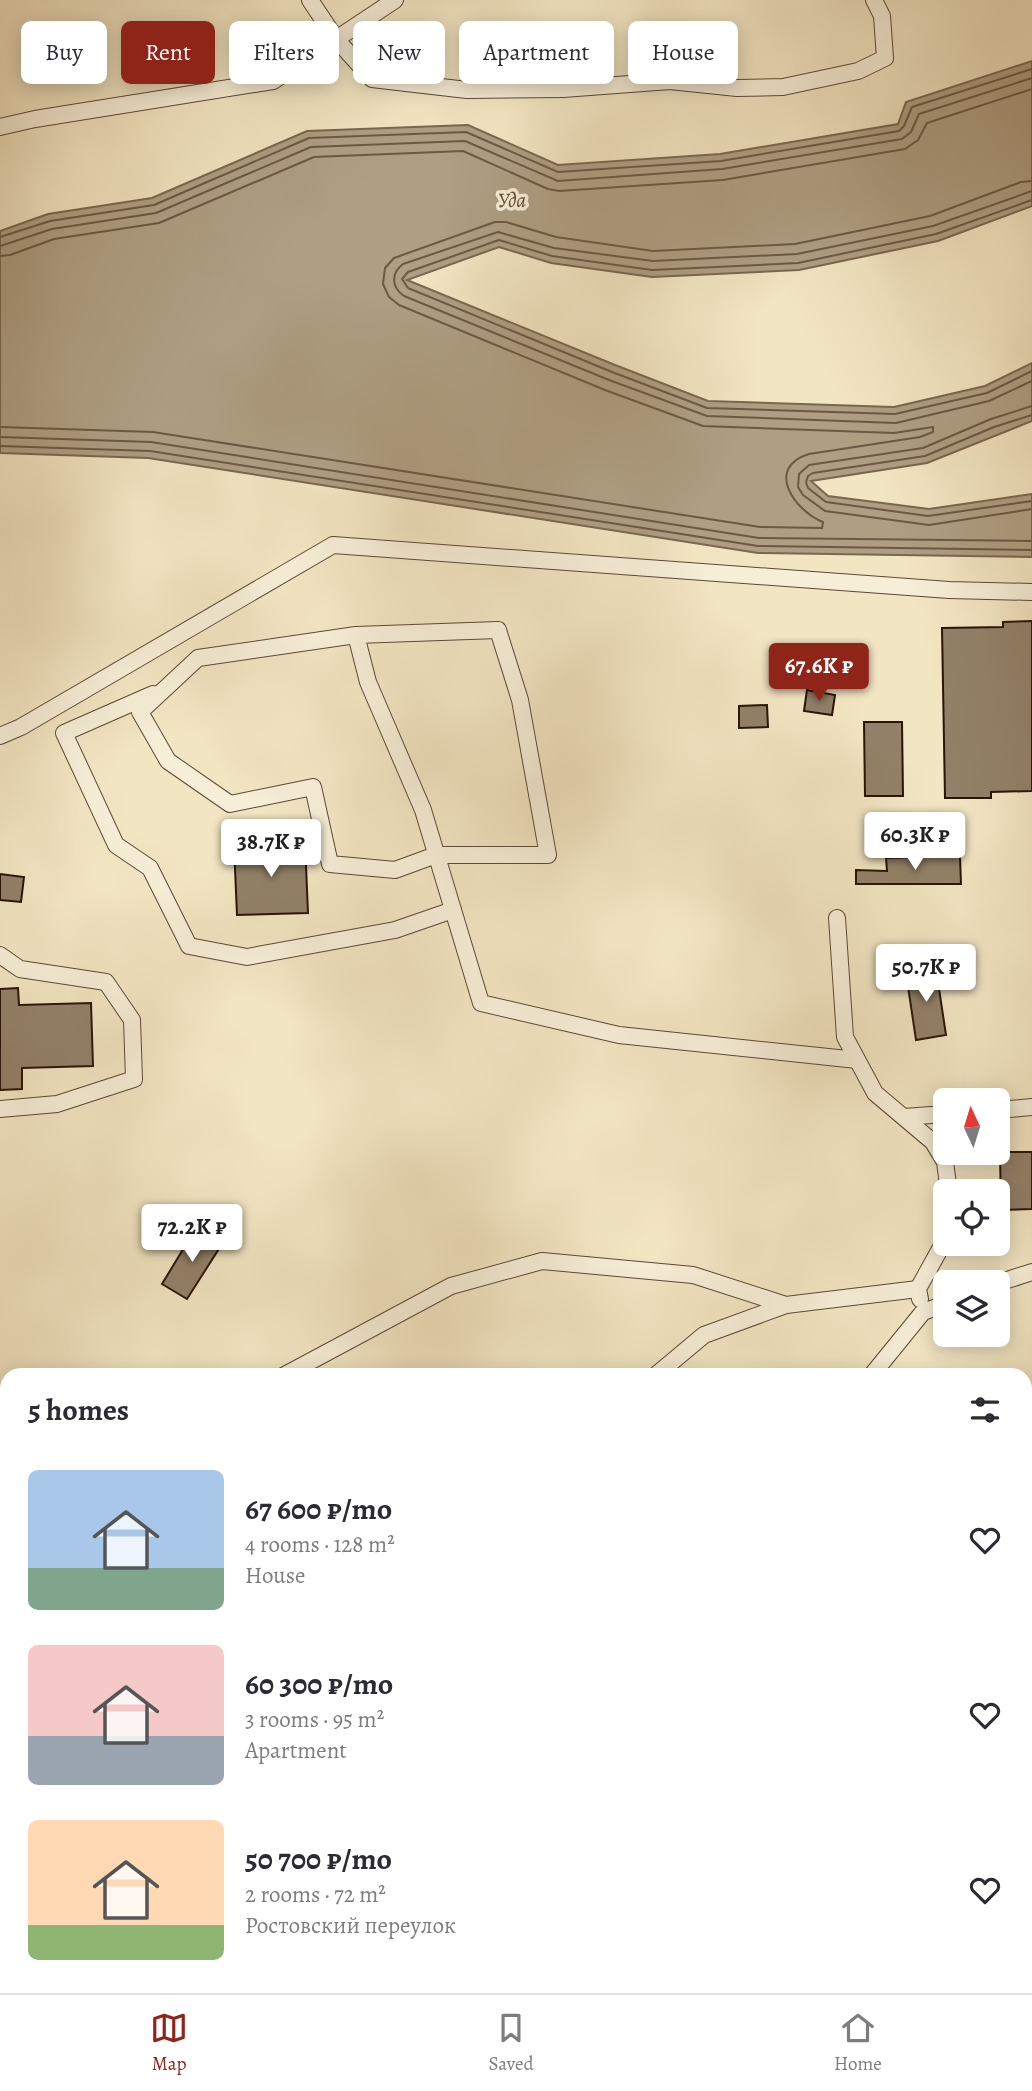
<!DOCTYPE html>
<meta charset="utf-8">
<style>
body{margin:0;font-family:Alegreya,serif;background:#f2f2f3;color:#2b2b33;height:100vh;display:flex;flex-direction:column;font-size:26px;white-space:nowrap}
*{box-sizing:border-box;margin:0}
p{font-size:23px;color:#7c7c81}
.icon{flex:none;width:38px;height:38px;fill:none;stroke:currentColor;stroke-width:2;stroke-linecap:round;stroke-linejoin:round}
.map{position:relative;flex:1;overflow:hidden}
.panel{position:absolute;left:0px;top:1368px;width:1032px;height:625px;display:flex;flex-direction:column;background:#fff;border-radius:21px 21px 0 0;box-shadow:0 4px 18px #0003}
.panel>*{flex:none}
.banner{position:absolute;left:21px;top:21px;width:990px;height:63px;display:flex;gap:14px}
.needle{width:46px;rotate:356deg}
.controls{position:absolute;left:933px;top:1088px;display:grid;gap:14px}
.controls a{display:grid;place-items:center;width:77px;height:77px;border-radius:10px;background:#fff;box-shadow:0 4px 18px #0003;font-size:35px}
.price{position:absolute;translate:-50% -60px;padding:0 16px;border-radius:7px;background:#fff;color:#222;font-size:23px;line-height:46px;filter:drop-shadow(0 2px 4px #0008)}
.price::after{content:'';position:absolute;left:50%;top:42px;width:21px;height:16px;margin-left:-10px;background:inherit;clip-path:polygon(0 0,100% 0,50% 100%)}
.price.on{background:#8f2418;color:#fff}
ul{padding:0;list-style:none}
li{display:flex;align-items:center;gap:21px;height:175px;padding:0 28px}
li span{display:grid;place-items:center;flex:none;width:196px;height:140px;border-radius:10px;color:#555}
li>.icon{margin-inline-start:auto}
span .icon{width:84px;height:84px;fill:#fffc;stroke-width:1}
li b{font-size:30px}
h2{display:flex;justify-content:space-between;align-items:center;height:84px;padding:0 28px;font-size:30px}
.chip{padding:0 24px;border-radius:10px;background:#fff;box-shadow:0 4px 18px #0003;font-size:24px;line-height:63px}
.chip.on{background:#8f2418;color:#fff}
.tabs{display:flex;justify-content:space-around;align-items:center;height:98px;border-top:2px solid #e1e1e2;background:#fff;font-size:19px;color:#7c7c81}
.tabs a{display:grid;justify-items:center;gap:4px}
.tabs .on{color:#8f2418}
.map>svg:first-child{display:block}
</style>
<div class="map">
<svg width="1032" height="1993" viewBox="0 0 1032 1993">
<rect width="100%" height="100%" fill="#f2e5c2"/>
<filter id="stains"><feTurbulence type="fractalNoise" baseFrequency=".00286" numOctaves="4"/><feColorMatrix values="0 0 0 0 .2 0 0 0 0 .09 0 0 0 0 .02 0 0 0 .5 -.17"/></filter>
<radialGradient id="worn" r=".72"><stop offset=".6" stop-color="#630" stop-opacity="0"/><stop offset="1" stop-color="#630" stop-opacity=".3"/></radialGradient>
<path fill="#ae9e82" stroke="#7a6750" stroke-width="2" d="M1032,61V206L938,241L799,270L652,277L551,263L499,247L407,280L615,365L708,401L894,407L985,386L1032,363V421L927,463L811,481L828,496L929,509L1032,494V557L758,553L148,458L0,453V231L48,214L152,198L307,131L468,125L558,165L720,154L898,124L906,102Z"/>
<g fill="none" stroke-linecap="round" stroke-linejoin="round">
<g stroke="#6c5944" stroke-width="2">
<path d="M1032,191L933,226L797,254L653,261L554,248L498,232L403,264C391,273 391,287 404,296L609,380L707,416L896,423L989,401L1032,381"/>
<path d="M1032,200L936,234L798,263L652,270L552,256L499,240L408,272L402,279L408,288L612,372L707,408L895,414L987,393L1032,371"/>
<path d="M0,237L50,221L154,205L309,138L466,132L558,172L721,161L899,131L904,126L912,107L1032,69"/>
<path d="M0,246L52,229L156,213L311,147L465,141L558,181L722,169L902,139L911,132L919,114L1032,78"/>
<path d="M0,256L10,255L54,239L159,223L314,157L463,151L548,189L559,191L723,180L905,149L918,140L927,123L1032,89"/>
<path d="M1032,406L991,419L923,448L809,465L799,474L798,487L803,495L825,511L929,525L1032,509"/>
<path d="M1032,415L994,427L925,456L813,473L808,476L806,482L808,488L826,502L928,516L1032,501"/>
<path d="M0,427L153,432L760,527L822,528L823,522C795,511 764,468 809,454L920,437L933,432V427L894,433L703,426L605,390L399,305L389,297L383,284L385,268L394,258L495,222H506L556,237L653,251L795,244L930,216L1021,182L1032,181"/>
<path d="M0,437L151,442L759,538L1032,541"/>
<path d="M0,446L150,451L758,546L1032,550"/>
</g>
</g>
<g fill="#928168" stroke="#2b1406" stroke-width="2">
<path d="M1032,621V791L991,792V798H945L942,628L1003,627V622Z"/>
<path d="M807,690L835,695L832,715L804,711Z"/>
<path d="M767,705L768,727L739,728V706Z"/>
<path d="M864,722H902L903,796H865Z"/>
<path d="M305,842L308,913L237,915L234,845Z"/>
<path d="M960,856L961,884H856V870L887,871L886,858Z"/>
<path d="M0,874L24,877L21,902L0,900Z"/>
<path d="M936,969L946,1035L916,1040L906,973Z"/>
<path d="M18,988L19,1005L91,1003L93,1066L22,1068V1089L0,1090V989Z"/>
<path d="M1000,1152H1032V1209L1001,1210Z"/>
<path d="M196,1228L222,1244L187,1299L162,1284Z"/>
</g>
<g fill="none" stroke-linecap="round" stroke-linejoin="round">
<defs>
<g id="minor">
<path d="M310,0L336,39L372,79L467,90L563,89L670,81L737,88L783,87L858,71L885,58L882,16L874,0"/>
<path d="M0,127L35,119L273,81L395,0"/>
<path d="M356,635L498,630L520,700L548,855H436L395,870L330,864L313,787L230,804L168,761L140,712L198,658L356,635L368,682L423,810L481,1003L619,1035L857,1060"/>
<path d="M153,694L64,733L116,845L150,868L189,946L247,957L395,930L453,910"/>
<path d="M0,736L21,727L333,545L949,590L1032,592"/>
<path d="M837,918L845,1037L875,1093L933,1142L945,1162L949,1192"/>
<path d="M0,955L20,969L106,982L132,1020L134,1079L57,1104L0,1109"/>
<path d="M998,1110L1032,1107"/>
<path d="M904,1117L945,1114"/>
<path d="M998,1283L1032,1272"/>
<path d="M920,1299L918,1289L945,1240"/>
<path d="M283,1376L451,1286L542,1261L693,1275L786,1305L918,1289"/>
<path d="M655,1376L704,1335L786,1305"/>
<path d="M871,1376L923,1312L945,1304"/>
<path d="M0,1451H7"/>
<path d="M0,1496H7"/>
<path d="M1026,1797H1031"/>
<path d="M0,1898L7,1897"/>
<path d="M1026,1933L1032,1931"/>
<path d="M885,1986L891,1993"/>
<path d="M1008,1986L1009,1993"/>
</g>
</defs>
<use href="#minor" stroke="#5d4835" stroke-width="18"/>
<path stroke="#2b1406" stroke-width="2.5" stroke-dasharray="2 3.5" stroke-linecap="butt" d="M449,1993L450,1986"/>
<use href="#minor" stroke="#f7eed7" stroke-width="16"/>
<g stroke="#2b1406" stroke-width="4.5" stroke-dasharray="12 12" stroke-linecap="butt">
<path d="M1026,1717L1032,1715"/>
<path d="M0,1946L7,1944"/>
</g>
</g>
<g text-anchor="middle" stroke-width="7" stroke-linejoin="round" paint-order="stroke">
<g font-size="21" font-style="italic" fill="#5f4b38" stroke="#f7eed7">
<text transform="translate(512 200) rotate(-1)" y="7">Уда</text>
</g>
</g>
<rect width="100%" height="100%" filter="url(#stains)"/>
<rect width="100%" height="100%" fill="url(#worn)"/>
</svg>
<div class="controls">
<a><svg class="needle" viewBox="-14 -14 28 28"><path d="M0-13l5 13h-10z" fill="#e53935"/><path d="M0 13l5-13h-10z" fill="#7c7c81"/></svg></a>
<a><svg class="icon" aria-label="locate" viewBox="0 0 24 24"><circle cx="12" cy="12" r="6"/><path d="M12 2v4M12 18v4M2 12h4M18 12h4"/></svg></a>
<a><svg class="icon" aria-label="layers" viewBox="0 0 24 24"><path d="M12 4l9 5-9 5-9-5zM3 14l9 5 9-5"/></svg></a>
</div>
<b class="price on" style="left:819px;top:703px">67.6K ₽</b>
<b class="price" style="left:915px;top:872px">60.3K ₽</b>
<b class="price" style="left:271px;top:879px">38.7K ₽</b>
<b class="price" style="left:926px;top:1004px">50.7K ₽</b>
<b class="price" style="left:192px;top:1264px">72.2K ₽</b>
<div class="banner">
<a class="chip">Buy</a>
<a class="chip on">Rent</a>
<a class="chip">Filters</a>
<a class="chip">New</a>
<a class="chip">Apartment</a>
<a class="chip">House</a>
</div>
<section class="panel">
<h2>5 homes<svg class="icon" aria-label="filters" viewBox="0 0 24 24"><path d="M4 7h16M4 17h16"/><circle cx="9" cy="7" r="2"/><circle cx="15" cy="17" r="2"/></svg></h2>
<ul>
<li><span style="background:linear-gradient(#a9c7e8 70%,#7fa58c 0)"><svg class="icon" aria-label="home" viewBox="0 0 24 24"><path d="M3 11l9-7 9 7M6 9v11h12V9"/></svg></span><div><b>67 600 ₽/mo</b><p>4 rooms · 128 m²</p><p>House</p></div><svg class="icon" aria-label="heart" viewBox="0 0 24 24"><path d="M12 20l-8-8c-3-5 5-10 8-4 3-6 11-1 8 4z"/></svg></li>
<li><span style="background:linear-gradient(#f6c9c9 65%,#9aa5b1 0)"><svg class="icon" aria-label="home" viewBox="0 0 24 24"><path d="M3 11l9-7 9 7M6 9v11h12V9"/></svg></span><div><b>60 300 ₽/mo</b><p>3 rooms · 95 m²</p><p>Apartment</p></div><svg class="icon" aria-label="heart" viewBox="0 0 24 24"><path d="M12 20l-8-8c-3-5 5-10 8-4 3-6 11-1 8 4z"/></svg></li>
<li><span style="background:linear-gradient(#ffd9b3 75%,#8fb573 0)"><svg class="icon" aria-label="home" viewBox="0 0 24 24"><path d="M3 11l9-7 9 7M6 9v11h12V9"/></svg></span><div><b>50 700 ₽/mo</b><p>2 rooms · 72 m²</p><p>Ростовский переулок</p></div><svg class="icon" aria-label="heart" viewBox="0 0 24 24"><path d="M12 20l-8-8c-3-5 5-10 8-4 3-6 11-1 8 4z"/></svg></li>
</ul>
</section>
</div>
<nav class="tabs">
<a class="on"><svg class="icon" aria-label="map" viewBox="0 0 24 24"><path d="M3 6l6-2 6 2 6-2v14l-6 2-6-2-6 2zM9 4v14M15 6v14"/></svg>Map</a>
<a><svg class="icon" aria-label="saved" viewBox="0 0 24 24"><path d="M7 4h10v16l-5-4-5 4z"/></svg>Saved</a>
<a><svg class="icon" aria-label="home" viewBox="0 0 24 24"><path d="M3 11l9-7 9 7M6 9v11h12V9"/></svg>Home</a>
</nav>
